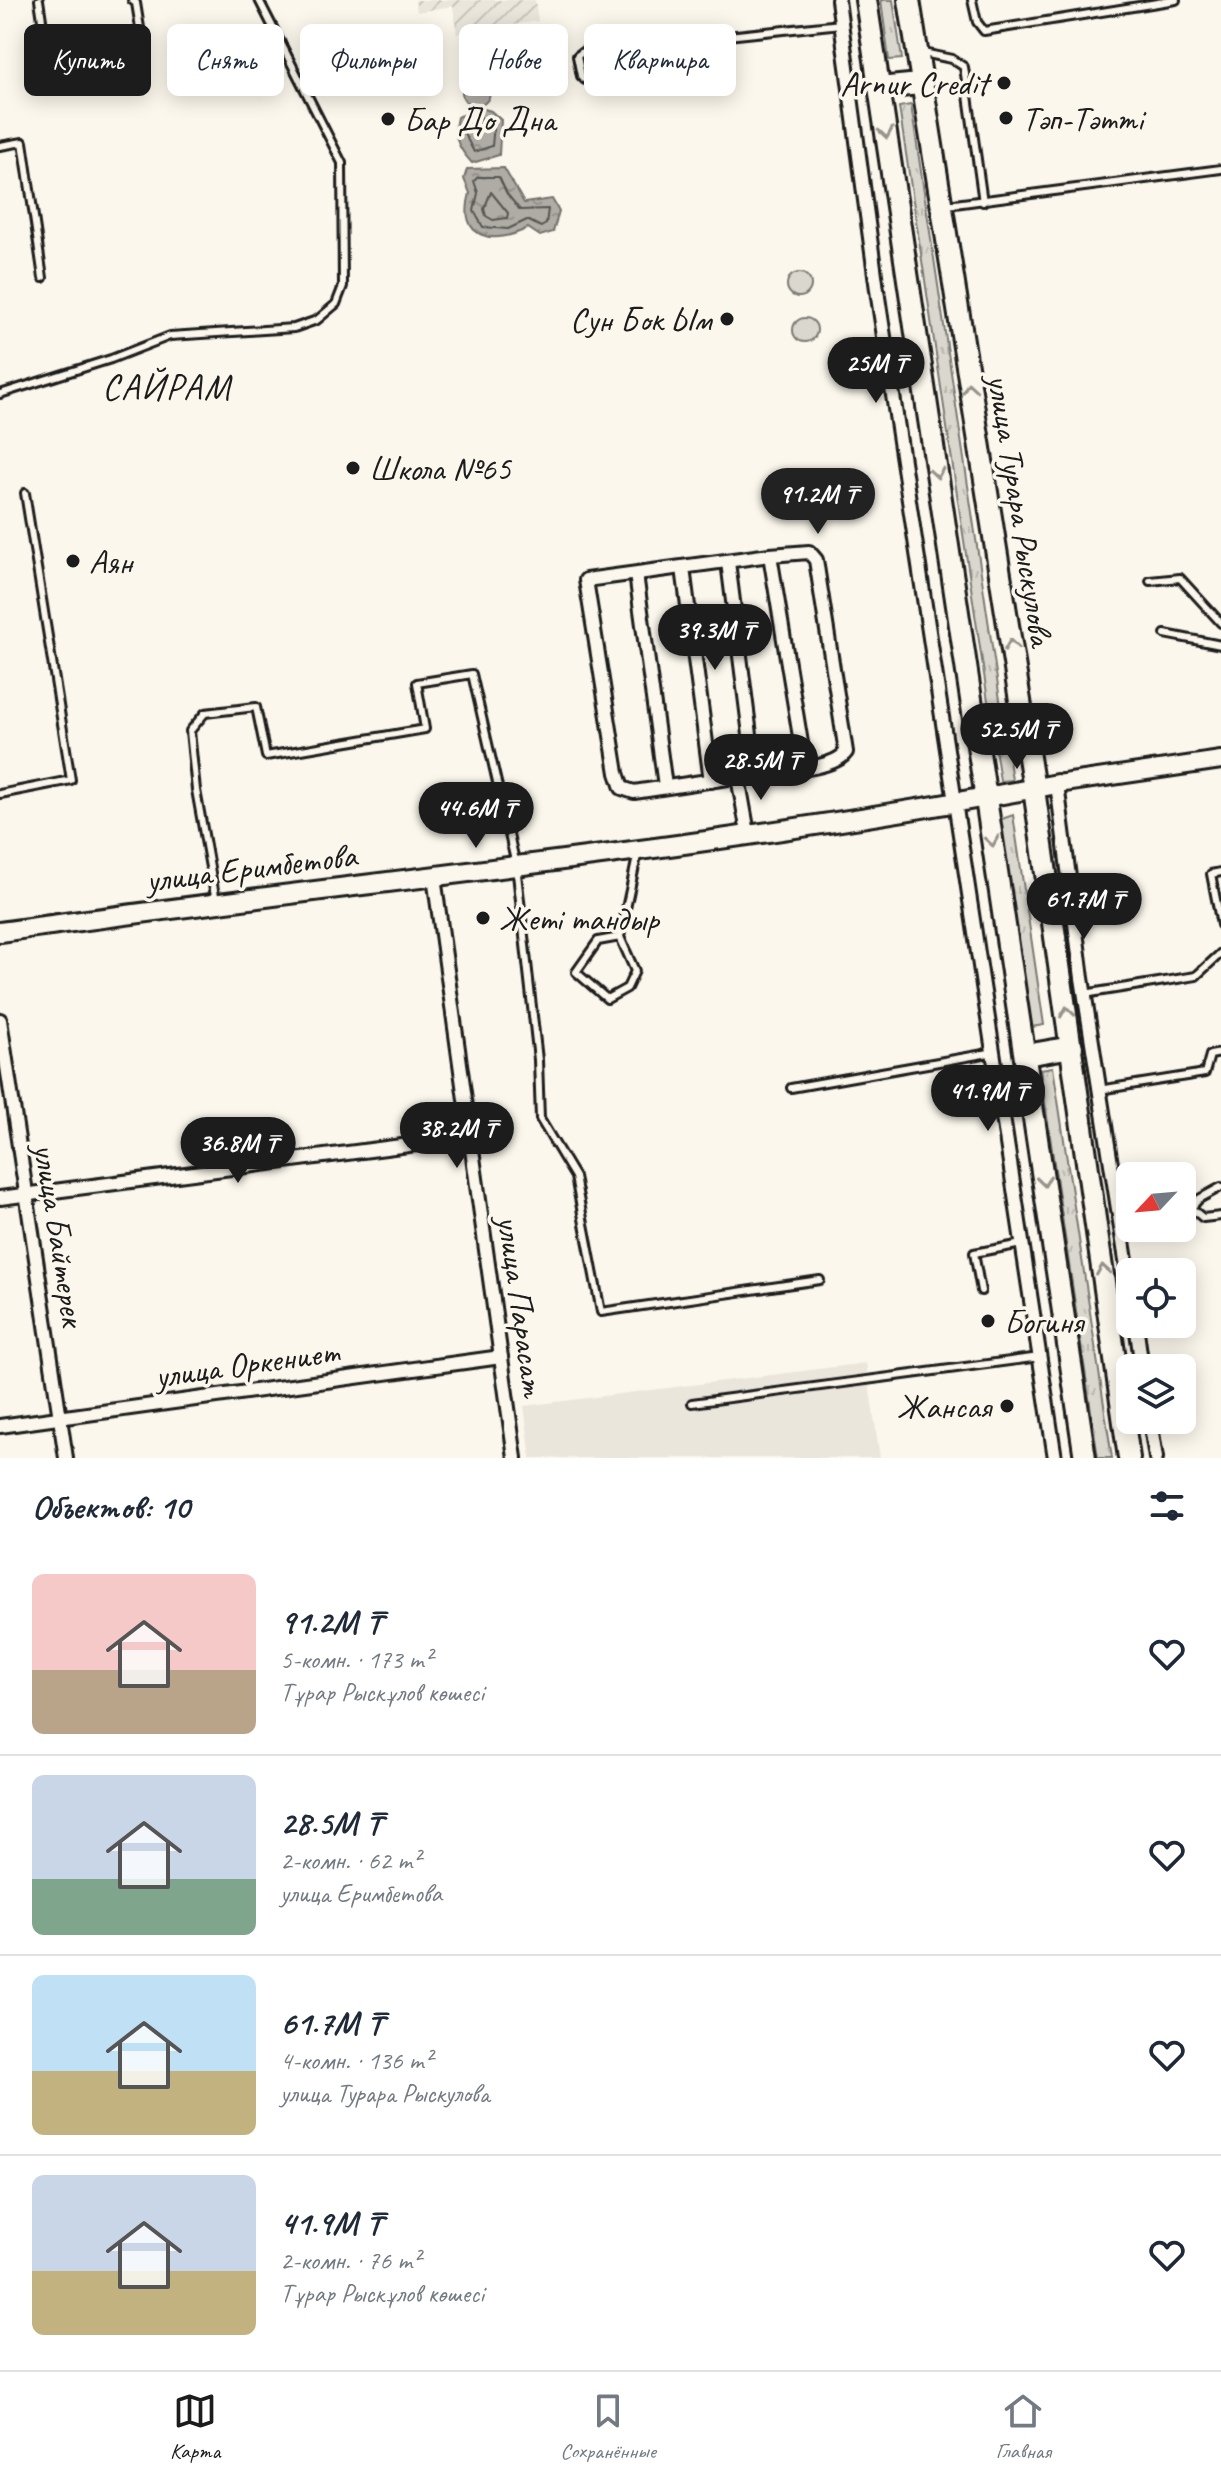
<!DOCTYPE html>
<html lang="ru">
<meta charset="utf-8">
<style>
body{margin:0;font-family:Caveat,sans-serif;background:#f2f2f3;color:#1f2937;height:100vh;display:flex;flex-direction:column;font-size:30px;white-space:nowrap}
*{box-sizing:border-box;margin:0}
p{font-size:26px;color:#747a83}
.icon{flex:none;width:44px;height:44px;fill:none;stroke:currentColor;stroke-width:2;stroke-linecap:round;stroke-linejoin:round}
.map{position:relative;height:1458px;overflow:hidden}
.sheet{display:flex;flex-direction:column;background:#fff;flex:1}
.sheet>*{flex:none}
.guide{position:absolute;left:24px;top:24px;width:800px;height:72px;display:flex;gap:16px}
.needle{width:52px;rotate:244deg}
.fabs{position:absolute;left:1116px;top:1162px;display:grid;gap:16px}
.fabs a{display:grid;place-items:center;width:80px;height:80px;border-radius:12px;background:#fff;box-shadow:0 4px 20px #0003;font-size:40px}
.price{position:absolute;translate:-50% -68px;padding:0 18px;border-radius:28px;background:#1c1c1c;color:#fff;font-size:26px;line-height:52px;filter:drop-shadow(0 2px 4px #0008)}
.price::after{content:'';position:absolute;left:50%;top:48px;width:24px;height:18px;margin-left:-12px;background:inherit;clip-path:polygon(0 0,100% 0,50% 100%)}
.price.current{background:#222;color:#fff}
ul{padding:0;list-style:none}
li{display:flex;align-items:center;gap:24px;height:200px;padding:0 32px}
li+li{border-top:2px solid #e0e1e3}
li span{display:grid;place-items:center;flex:none;width:224px;height:160px;border-radius:12px;color:#555}
li>.icon{margin-inline-start:auto}
span .icon{width:96px;height:96px;fill:#fffc;stroke-width:1}
li b{font-size:34px}
h2{display:flex;justify-content:space-between;align-items:center;height:96px;padding:0 32px;font-size:34px}
.tag{padding:0 28px;border-radius:12px;background:#fff;box-shadow:0 4px 20px #0003;font-size:28px;line-height:72px}
.tag.current{background:#1c1c1c;color:#fff}
.menu{display:flex;justify-content:space-around;align-items:center;height:112px;border-top:2px solid #e0e1e3;background:#fff;font-size:22px;color:#747a83}
.menu a{display:grid;justify-items:center;gap:4px}
.menu .current{color:#1c1c1c}
.map>svg:first-child{display:block}
</style>
<div class="map">
<svg width="1221" height="1458" viewBox="0 0 1221 1458">
<defs>
<pattern id="industrial-furrows" width="10" height="10" patternUnits="userSpaceOnUse" patternTransform="scale(2)"><rect width="10" height="10" fill="#eae6dc"/><path d="M-1 1l2-2M0 10L10 0M9 11l2-2" fill="none" stroke="#c8c5bc"/></pattern>
<pattern id="grass-tufts" width="24" height="20" patternUnits="userSpaceOnUse" patternTransform="scale(2)"><rect width="24" height="20" fill="#dad7ce"/><path d="M3 7l-1-3M5 7V3M7 7l1-3M15 17l-1-3M17 17v-4M19 17l1-3" fill="none" stroke="#bab8b0"/></pattern>
<pattern id="water-ripples" width="26" height="14" patternUnits="userSpaceOnUse" patternTransform="scale(2)"><rect width="26" height="14" fill="#afaca5"/><path d="M2 4q2-2 4 0t4 0M15 11q2-2 4 0t4 0" fill="none" stroke="#96938d"/></pattern>
</defs>
<rect width="100%" height="100%" fill="#fbf7ec"/>
<filter id="ink" filterUnits="userSpaceOnUse"><feTurbulence type="fractalNoise" baseFrequency=".0125" numOctaves="2"/><feDisplacementMap in="SourceGraphic" scale="16" xChannelSelector="R" yChannelSelector="G"/><feConvolveMatrix kernelMatrix="1 2 1 2 8 2 1 2 1" color-interpolation-filters="sRGB"/></filter>
<g filter="url(#ink)">
<path fill="#eae6dc" d="M866,1363L880,1458H531L524,1406Z"/>
<path fill="url(#industrial-furrows)" d="M415,0H535L538,21L457,34L453,6L417,12Z"/>
<g fill="url(#grass-tufts)" stroke="#7b7a75" stroke-width="2">
<path d="M881,0H893L902,59L889,60Z"/>
<path d="M911,105L1012,780L1000,781L899,107Z"/>
<circle cx="799" cy="285" r="12"/>
<circle cx="805" cy="330" r="12"/>
<path d="M1013,815L1044,1025L1031,1027L999,820Z"/>
<path d="M1053,1067L1112,1458H1098L1040,1069Z"/>
</g>
<g fill="url(#water-ripples)" stroke="#74726e" stroke-width="2">
<circle cx="476" cy="92" r="14"/>
<path d="M481,108L491,111L501,120L499,155L472,163C459,149 452,136 457,117Z"/>
<path d="M504,168L524,203L552,199L559,211L553,232L540,236L528,228C493,246 457,239 470,193L464,179L467,169Z"/>
</g>
<g fill="none" stroke-linecap="round" stroke-linejoin="round">
<g stroke="#575653" stroke-width="2">
<path d="M480,117L494,125L492,146L474,152L462,129L465,122Z"/>
<path d="M478,177H499L507,194L520,210L548,209L546,224L541,227L527,220L508,229L483,227L474,211L478,193L474,181Z"/>
<path d="M491,192L508,213L507,218L493,220L486,216L484,209Z"/>
</g>
<defs>
<g id="service">
<path d="M39,0L50,73L145,59L136,3L132,0"/>
<path d="M972,0L977,22L984,31L1176,0"/>
<path d="M702,39L698,56L688,62L585,80L581,76L577,56L584,51L841,24"/>
<path d="M923,53L952,59L964,67L983,202"/>
<path d="M0,146L23,142L43,278"/>
<path d="M947,205L1221,169"/>
<path d="M0,394L111,359L170,336L294,328L317,320L336,304L343,286L342,163L259,0"/>
<path d="M1150,581L1180,578L1221,623"/>
<path d="M1165,634L1221,645"/>
<path d="M0,794L71,780L25,493"/>
<path d="M1221,872L1211,874L1221,925"/>
<path d="M216,901L196,790L190,731L205,713L256,707L266,756L425,729L417,683L472,674L516,865L538,1060L540,1119L575,1177L601,1312L820,1280"/>
<path d="M620,937L598,941L576,972L607,999L627,988L635,971L620,937L638,852"/>
<path d="M1084,994L1196,976L1221,953"/>
<path d="M791,1088L995,1052"/>
<path d="M1099,1090L1205,1073L1210,1055L1221,1053"/>
<path d="M1191,1208L1199,1199L1221,1187"/>
<path d="M1182,1209L1191,1208L1203,1218L1221,1216"/>
<path d="M981,1291L974,1253L1022,1244"/>
<path d="M692,1403L1040,1357"/>
</g>
<g id="minor">
<path d="M838,0L878,297L1055,1458"/>
<path d="M728,562L755,774L634,792L622,788L617,773L586,580L770,555"/>
<path d="M683,568L711,781"/>
<path d="M636,574L665,786"/>
<path d="M755,774C778,771 834,770 846,752L816,560L809,552L770,555L805,767"/>
<path d="M738,777L748,833"/>
<path d="M1057,784L1082,978L1130,1286"/>
<path d="M434,877L515,1458"/>
<path d="M0,1020L66,1458"/>
<path d="M0,1198L471,1137"/>
<path d="M1136,1324L1142,1368"/>
<path d="M1150,1420L1156,1458"/>
<path d="M0,1426L501,1357"/>
</g>
<path id="tertiary" d="M1057,784L1221,760"/>
<path id="secondary" d="M0,932C352,882 707,851 1057,784"/>
<g id="primary">
<path d="M866,0L1085,1458"/>
<path d="M909,0L1034,789L1129,1458"/>
<path d="M879,88L920,84"/>
<path d="M1026,1055L1072,1047"/>
</g>
</defs>
<use href="#service" stroke="#1c1c1c" stroke-width="12"/>
<use href="#minor" stroke="#1c1c1c" stroke-width="18"/>
<use href="#tertiary" stroke="#1c1c1c" stroke-width="22"/>
<use href="#secondary" stroke="#1c1c1c" stroke-width="24"/>
<use href="#primary" stroke="#1c1c1c" stroke-width="26"/>
<use href="#service" stroke="#fbf7ec" stroke-width="6"/>
<use href="#minor" stroke="#fbf7ec" stroke-width="12"/>
<use href="#tertiary" stroke="#fbf7ec" stroke-width="16"/>
<use href="#secondary" stroke="#fbf7ec" stroke-width="18"/>
<use href="#primary" stroke="#fbf7ec" stroke-width="20"/>
</g>
<defs><path id="oneway-chevron" d="M-2-3.5L2.5 0L-2 3.5" fill="none" stroke-width="1.6" stroke-linecap="round" stroke-linejoin="round" transform="scale(2)"/></defs>
<g stroke="#97948e">
<use href="#oneway-chevron" transform="translate(886 133) rotate(81)"/>
<use href="#oneway-chevron" transform="translate(969 388) rotate(-99)"/>
<use href="#oneway-chevron" transform="translate(937 473) rotate(81)"/>
<use href="#oneway-chevron" transform="translate(1011 645) rotate(-99)"/>
<use href="#oneway-chevron" transform="translate(992 841) rotate(81)"/>
<use href="#oneway-chevron" transform="translate(1067 1012) rotate(-98)"/>
<use href="#oneway-chevron" transform="translate(1044 1181) rotate(82)"/>
<use href="#oneway-chevron" transform="translate(1103 1270) rotate(-98)"/>
</g>
</g>
<g fill="#1c1c1c" stroke="#fbf7ec" stroke-width="3">
<circle cx="1004" cy="83" r="8"/>
<circle cx="1006" cy="118" r="8"/>
<circle cx="388" cy="119" r="8"/>
<circle cx="727" cy="319" r="8"/>
<circle cx="353" cy="468" r="8"/>
<circle cx="73" cy="561" r="8"/>
<circle cx="483" cy="918" r="8"/>
<circle cx="988" cy="1321" r="8"/>
<circle cx="1007" cy="1406" r="8"/>
</g>
<g text-anchor="middle" stroke-width="7" stroke-linejoin="round" paint-order="stroke">
<g font-size="34" fill="#1c1c1c" stroke="#fbf7ec" text-anchor="start">
<text x="988" y="95" text-anchor="end">Arnur Credit</text>
<text x="1022" y="130">Тәп-Тәтті</text>
<text x="404" y="131">Бар До Дна</text>
<text x="711" y="331" text-anchor="end">Сун Бок Ым</text>
<text x="369" y="480">Школа №65</text>
<text x="89" y="573">Аян</text>
<text x="499" y="930">Жеті тандыр</text>
<text x="1004" y="1333">Богиня</text>
<text x="991" y="1418" text-anchor="end">Жансая</text>
</g>
<g font-size="34" fill="#1c1c1c" stroke="#fbf7ec">
<text transform="translate(1021 510) rotate(81)" y="12">улица Турара Рыскулова</text>
<text transform="translate(251 867) rotate(-7)" y="12">улица Еримбетова</text>
<text transform="translate(60 1235) rotate(81)" y="12">улица Байтерек</text>
<text transform="translate(522 1306) rotate(82)" y="12">улица Парасат</text>
<text transform="translate(247 1363) rotate(-8)" y="12">улица Оркениет</text>
</g>
<g font-size="36" letter-spacing="2" fill="#1c1c1c" stroke="#fbf7ec">
<text x="167" y="399">САЙРАМ</text>
</g>
</g>
</svg>
<div class="fabs">
<a><svg class="needle" viewBox="-14 -14 28 28"><path d="M0-13l5 13h-10z" fill="#e53935"/><path d="M0 13l5-13h-10z" fill="#747a83"/></svg></a>
<a><svg class="icon" aria-label="locate" viewBox="0 0 24 24"><circle cx="12" cy="12" r="6"/><path d="M12 2v4M12 18v4M2 12h4M18 12h4"/></svg></a>
<a><svg class="icon" aria-label="layers" viewBox="0 0 24 24"><path d="M12 4l9 5-9 5-9-5zM3 14l9 5 9-5"/></svg></a>
</div>
<b class="price" style="left:876px;top:405px">25M ₸</b>
<b class="price current" style="left:818px;top:536px">91.2M ₸</b>
<b class="price" style="left:715px;top:672px">39.3M ₸</b>
<b class="price" style="left:1017px;top:771px">52.5M ₸</b>
<b class="price" style="left:761px;top:802px">28.5M ₸</b>
<b class="price" style="left:476px;top:850px">44.6M ₸</b>
<b class="price" style="left:1084px;top:941px">61.7M ₸</b>
<b class="price" style="left:988px;top:1133px">41.9M ₸</b>
<b class="price" style="left:457px;top:1170px">38.2M ₸</b>
<b class="price" style="left:238px;top:1185px">36.8M ₸</b>
<div class="guide">
<a class="tag current">Купить</a>
<a class="tag">Снять</a>
<a class="tag">Фильтры</a>
<a class="tag">Новое</a>
<a class="tag">Квартира</a>
</div>
</div>
<section class="sheet">
<h2>Объектов: 10<svg class="icon" aria-label="filters" viewBox="0 0 24 24"><path d="M4 7h16M4 17h16"/><circle cx="9" cy="7" r="2"/><circle cx="15" cy="17" r="2"/></svg></h2>
<ul>
<li><span style="background:linear-gradient(#f6c9c9 60%,#b9a48a 0)"><svg class="icon" aria-label="home" viewBox="0 0 24 24"><path d="M3 11l9-7 9 7M6 9v11h12V9"/></svg></span><div><b>91.2M ₸</b><p>5-комн. · 173 m²</p><p>Тұрар Рыскұлов көшесі</p></div><svg class="icon" aria-label="heart" viewBox="0 0 24 24"><path d="M12 20l-8-8c-3-5 5-10 8-4 3-6 11-1 8 4z"/></svg></li>
<li><span style="background:linear-gradient(#c9d6e8 65%,#7fa58c 0)"><svg class="icon" aria-label="home" viewBox="0 0 24 24"><path d="M3 11l9-7 9 7M6 9v11h12V9"/></svg></span><div><b>28.5M ₸</b><p>2-комн. · 62 m²</p><p>улица Еримбетова</p></div><svg class="icon" aria-label="heart" viewBox="0 0 24 24"><path d="M12 20l-8-8c-3-5 5-10 8-4 3-6 11-1 8 4z"/></svg></li>
<li><span style="background:linear-gradient(#bfe0f5 60%,#c2b280 0)"><svg class="icon" aria-label="home" viewBox="0 0 24 24"><path d="M3 11l9-7 9 7M6 9v11h12V9"/></svg></span><div><b>61.7M ₸</b><p>4-комн. · 136 m²</p><p>улица Турара Рыскулова</p></div><svg class="icon" aria-label="heart" viewBox="0 0 24 24"><path d="M12 20l-8-8c-3-5 5-10 8-4 3-6 11-1 8 4z"/></svg></li>
<li><span style="background:linear-gradient(#c9d6e8 60%,#c2b280 0)"><svg class="icon" aria-label="home" viewBox="0 0 24 24"><path d="M3 11l9-7 9 7M6 9v11h12V9"/></svg></span><div><b>41.9M ₸</b><p>2-комн. · 76 m²</p><p>Тұрар Рыскұлов көшесі</p></div><svg class="icon" aria-label="heart" viewBox="0 0 24 24"><path d="M12 20l-8-8c-3-5 5-10 8-4 3-6 11-1 8 4z"/></svg></li>
</ul>
</section>
<nav class="menu">
<a class="current"><svg class="icon" aria-label="map" viewBox="0 0 24 24"><path d="M3 6l6-2 6 2 6-2v14l-6 2-6-2-6 2zM9 4v14M15 6v14"/></svg>Карта</a>
<a><svg class="icon" aria-label="saved" viewBox="0 0 24 24"><path d="M7 4h10v16l-5-4-5 4z"/></svg>Сохранённые</a>
<a><svg class="icon" aria-label="home" viewBox="0 0 24 24"><path d="M3 11l9-7 9 7M6 9v11h12V9"/></svg>Главная</a>
</nav>
